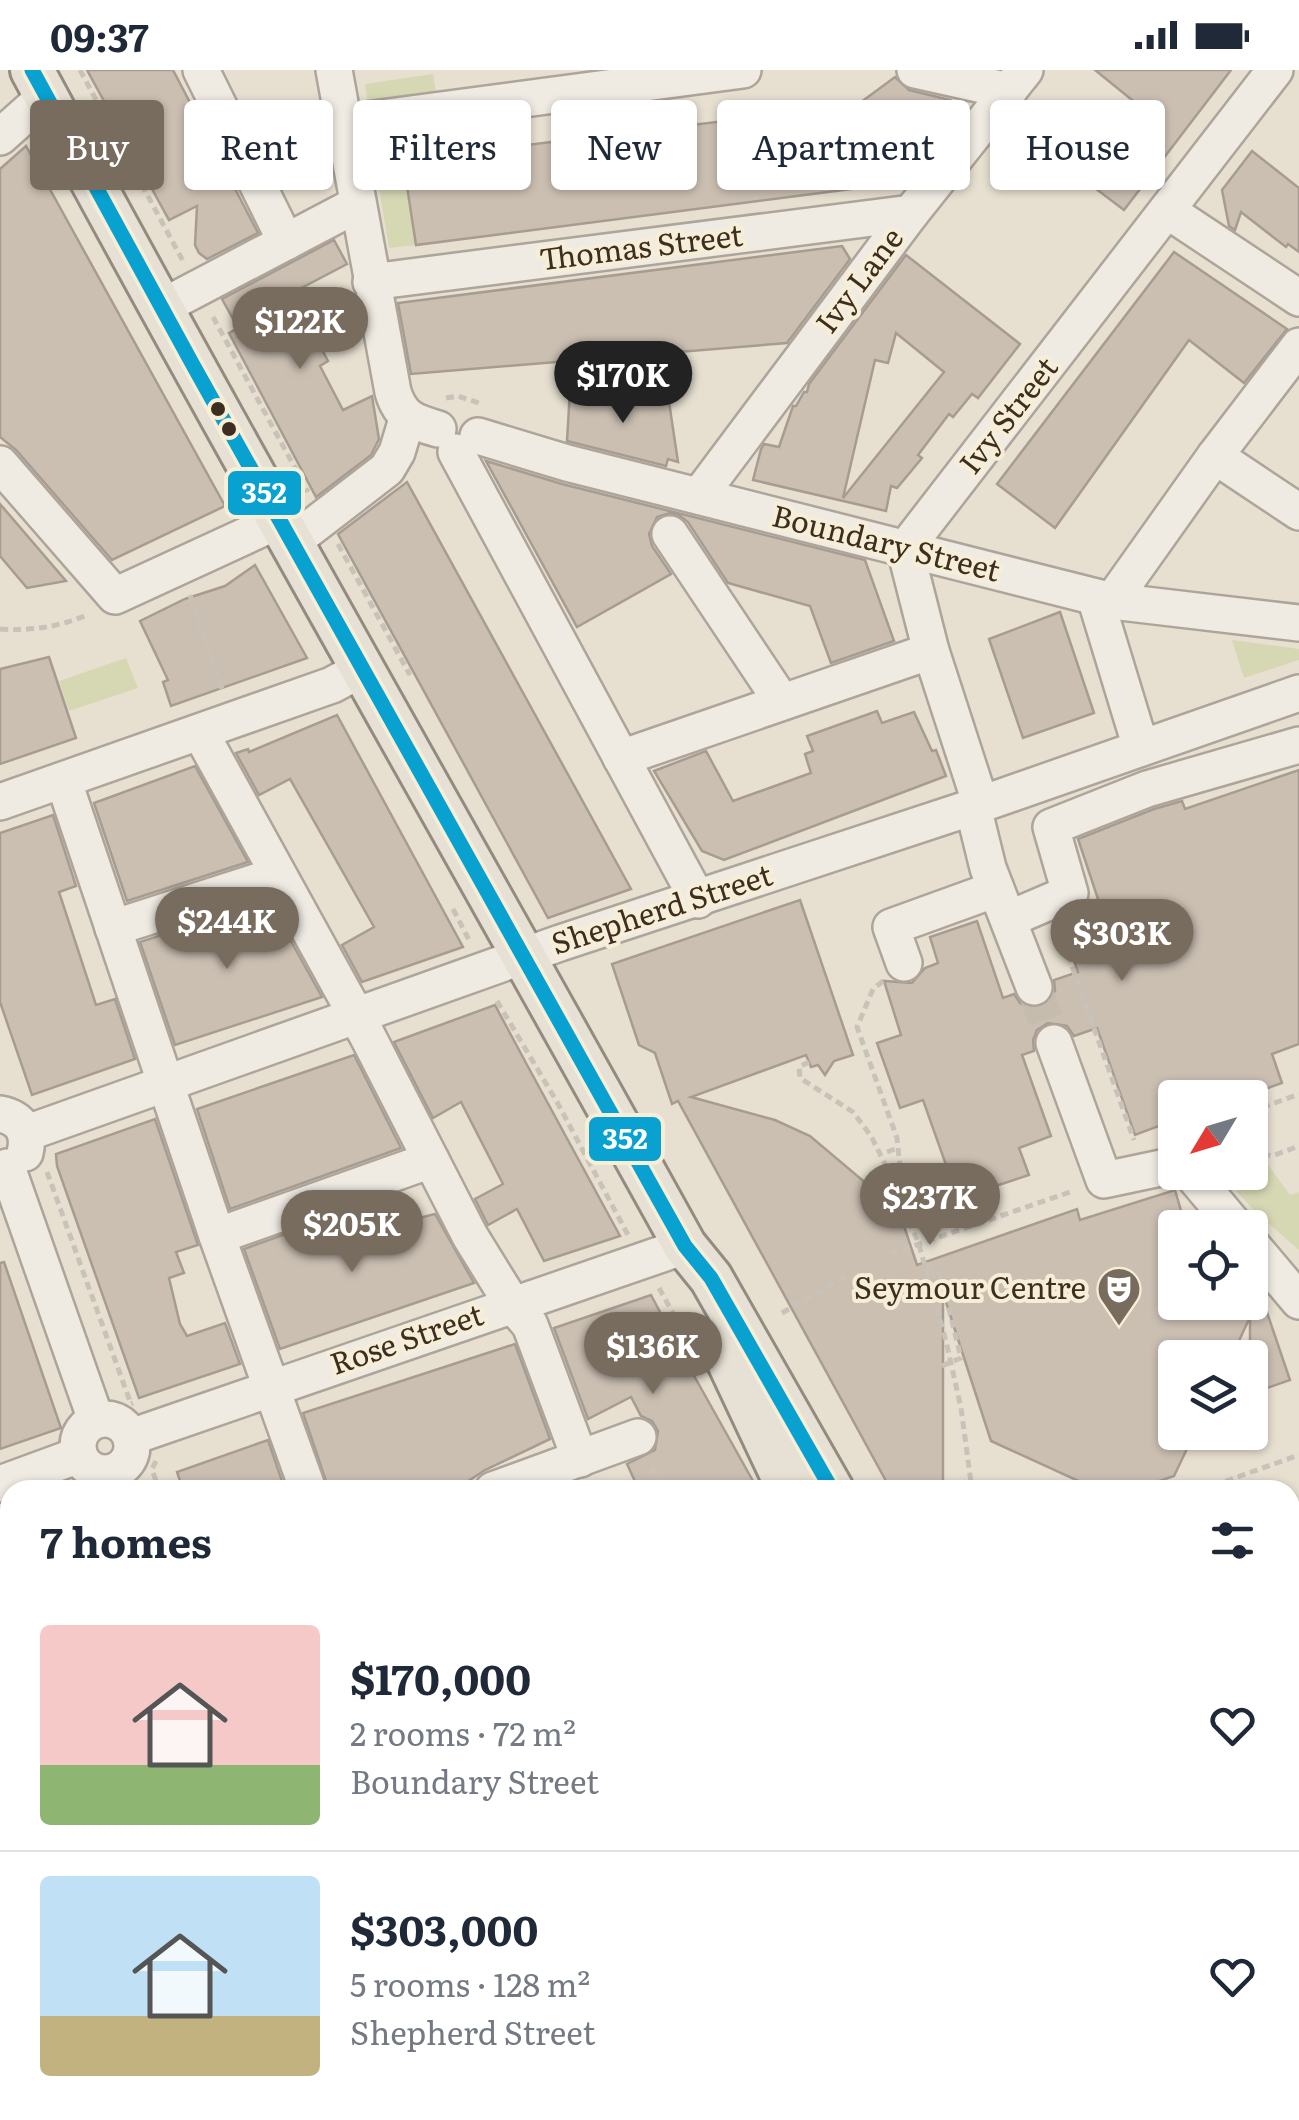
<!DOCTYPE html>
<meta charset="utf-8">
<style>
body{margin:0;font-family:Literata,serif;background:#f2f2f3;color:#1f2937;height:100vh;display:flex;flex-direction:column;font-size:38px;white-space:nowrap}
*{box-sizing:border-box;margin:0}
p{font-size:32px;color:#747a83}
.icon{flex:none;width:55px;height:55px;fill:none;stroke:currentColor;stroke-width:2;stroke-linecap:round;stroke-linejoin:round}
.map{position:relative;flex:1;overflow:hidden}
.drawer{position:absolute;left:0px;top:1410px;width:1300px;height:640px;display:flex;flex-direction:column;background:#fff;border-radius:30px 30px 0 0;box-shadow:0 2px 8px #0004}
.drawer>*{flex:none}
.banner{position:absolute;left:30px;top:30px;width:1240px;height:90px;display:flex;gap:20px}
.needle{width:65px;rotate:232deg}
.tools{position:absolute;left:1158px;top:1010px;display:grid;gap:20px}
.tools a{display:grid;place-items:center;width:110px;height:110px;border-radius:10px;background:#fff;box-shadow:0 2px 8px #0004;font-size:50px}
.price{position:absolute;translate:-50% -85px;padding:0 22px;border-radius:35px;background:#786c5e;color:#fff;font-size:32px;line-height:65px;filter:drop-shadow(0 2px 5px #0008)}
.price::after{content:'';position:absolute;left:50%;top:60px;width:30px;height:22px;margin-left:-15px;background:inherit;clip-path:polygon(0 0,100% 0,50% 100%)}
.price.current{background:#222;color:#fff}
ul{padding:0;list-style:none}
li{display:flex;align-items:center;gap:30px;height:250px;padding:0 40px}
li+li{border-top:2px solid #e0e1e3}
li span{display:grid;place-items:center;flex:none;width:280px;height:200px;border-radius:10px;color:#555}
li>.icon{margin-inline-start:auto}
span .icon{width:120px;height:120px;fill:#fffc;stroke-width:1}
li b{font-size:42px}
h2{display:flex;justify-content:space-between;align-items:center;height:120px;padding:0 40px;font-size:42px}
.tag{padding:0 35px;border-radius:10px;background:#fff;box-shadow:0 2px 8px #0004;font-size:35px;line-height:90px}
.tag.current{background:#786c5e;color:#fff}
.status{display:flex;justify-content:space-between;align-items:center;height:70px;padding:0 50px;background:#fff;direction:ltr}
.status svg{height:28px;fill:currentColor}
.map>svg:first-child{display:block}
</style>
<div class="status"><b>09:37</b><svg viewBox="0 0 49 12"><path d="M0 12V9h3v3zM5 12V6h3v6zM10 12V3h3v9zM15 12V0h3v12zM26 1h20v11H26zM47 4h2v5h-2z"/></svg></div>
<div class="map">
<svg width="1299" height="2050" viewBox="0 0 1299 2050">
<rect width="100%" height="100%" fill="#e7e0d1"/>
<g fill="#d6d7b3">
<path d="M433,4L437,30L369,40L365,14Z"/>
<path d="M396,54L416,175L389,178L369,59Z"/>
<path d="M1232,570L1299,579V590L1244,608Z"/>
<path d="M126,588L138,618L69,641L59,611Z"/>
<path d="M1250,1089L1266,1092L1290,1125L1299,1122V1180L1258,1144L1219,1103L1250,1102Z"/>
<path d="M1290,1833L1299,1836V2050H0V1887L10,1884V2040H1290Z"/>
</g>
<g fill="#cbbfb2" stroke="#a89c90" stroke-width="2.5" fill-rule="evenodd">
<path d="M87,0H173L258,163L207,189L199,183L195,175L197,136L169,150Z"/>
<path d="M1095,0H1231L1124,140L1038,75L1048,60L1086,85L1132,30Z"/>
<path d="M895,7L909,20L950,30L882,115L416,175L403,90L857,35Z"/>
<path d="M26,76L225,436L112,490L16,380L0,367V99Z"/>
<path d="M1252,81L1299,118V182L1288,174L1286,177L1241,142L1235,160L1229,156L1222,120Z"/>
<path d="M334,170L347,194L292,223L328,291L320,296L343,340L372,326L379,369L371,385L316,427L229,263L238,258L222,229Z"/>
<path d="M842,176L850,189L787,273L411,304L398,233Z"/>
<path d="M1174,182L1287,259L1244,313L1189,270L1055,458L997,414Z"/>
<path d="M906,185L1020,274L978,328L972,324L953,347L949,344L918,385L922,388L897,418L891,416L886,441L753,410L761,379L764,374L779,377L793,336H796L804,322H807L809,314ZM896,263L944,302L843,428L875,290L888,293Z"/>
<path d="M570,320L669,332L678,392L668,389L666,396L567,371Z"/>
<path d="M486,391L562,414L865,490L894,571L831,593L810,536L728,513L688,452L680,446L670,443L657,447L649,464L652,476L671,504L577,557Z"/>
<path d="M407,412L631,819L548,848L338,464Z"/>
<path d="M0,434L66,511L27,518L0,486Z"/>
<path d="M255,495L307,588L171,636L163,612L168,610L140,551L185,529L225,516Z"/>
<path d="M1060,542L1094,643L1023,668L989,569Z"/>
<path d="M49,587L76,668L0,694V599Z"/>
<path d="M877,641L882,653L914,642L932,681L936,680L946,706L724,790L702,781L654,701L706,681L733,731L811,703L805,684L813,681L807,666Z"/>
<path d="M337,645L463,877L362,912L342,875L374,857L290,709L259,725L236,683L248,679L249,682Z"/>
<path d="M195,696L248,792L127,831L94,733Z"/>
<path d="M1299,700V974L1272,984L1282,1013L1240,1028H1175V1050L1135,1065L1097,958L1074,966L1067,956L1048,953L1037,960L1033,970L1034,981L1022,985L1051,1066L1019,1078L1029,1105L947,1132L939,1110L950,1106L923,1030L900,1038L877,973L901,965L884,911L912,913L925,898L938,893L930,867L977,851L1003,928L1014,924L1020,933L1030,938L1043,936L1055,921L1054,910L1078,902L1060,850L1098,829L1078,769L1154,739L1182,731L1185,739Z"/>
<path d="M53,745L76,816L59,822L96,935L115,929L135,989L32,1025L0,932V763Z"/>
<path d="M268,830L322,927L175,975L140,872Z"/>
<path d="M800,830L853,985L834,991L825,1005L818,995L811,997L806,985L691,1027L775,1050L810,1066L867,1114L895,1153L902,1150L917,1195L1077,1139L1080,1150L1175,1120L1186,1158H1175V1232H1250V1206L1258,1216L1290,1310L1250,1324V1247L1231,1288H1175V1362H1195L1174,1406L1133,1420H1098L991,1371L943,1223V1420H891L678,1031L672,1034L655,983L639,975L612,894Z"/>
<path d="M495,935L526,993L620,1166L544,1191L517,1139L488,1155L475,1129L503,1114L461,1032L433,1048L394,972Z"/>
<path d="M354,985L401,1078L230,1139L197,1039Z"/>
<path d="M155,1049L198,1175L176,1182L184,1203L169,1208L180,1254L187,1266L225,1253L240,1294L139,1328L57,1096L56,1084Z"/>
<path d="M435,1144L474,1213L280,1279L244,1179L324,1150L331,1168L390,1149L392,1155Z"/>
<path d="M4,1192L61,1358L0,1379V1193Z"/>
<path d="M651,1225L688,1295L758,1420H639L627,1394L655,1380L658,1361L652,1351L641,1346L631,1327L588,1349L554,1258Z"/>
<path d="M515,1274L550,1369L485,1400L464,1414L467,1420H329L303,1343Z"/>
<path d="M268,1370L285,1420H183L177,1402Z"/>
</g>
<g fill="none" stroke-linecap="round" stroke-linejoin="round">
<path stroke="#c5bcae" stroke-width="35" stroke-dasharray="35 18" stroke-linecap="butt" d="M1034,917L1054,973"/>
<defs>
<g id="minor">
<path d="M201,0L286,172"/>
<path d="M334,0L393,322C401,348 414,352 438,359"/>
<path d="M915,0L1009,21"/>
<path d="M343,53L743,0"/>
<path d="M0,67L46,26"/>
<path d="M1168,141L1299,228"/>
<path d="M371,212L911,143"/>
<path d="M162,237L358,134"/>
<path d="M478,366L567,393L1112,531L1299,553"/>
<path d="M456,382L698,830"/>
<path d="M1215,386L1299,442"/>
<path d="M0,394L115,526L278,451"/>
<path d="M699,426L911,143L1025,0"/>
<path d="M670,464L782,632"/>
<path d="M291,473L387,399L397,382L407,349"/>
<path d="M1095,527L1141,678"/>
<path d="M1112,531L1215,386L1299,276"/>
<path d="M200,662L367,965L470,1166L512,1234L530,1255L580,1389"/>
<path d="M621,688L931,581"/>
<path d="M64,712L217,1166L308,1420"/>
<path d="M0,732L332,615L360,600"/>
<path d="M981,735L931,581L905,479L1275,0"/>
<path d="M973,737L988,798L1034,917"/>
<path d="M1009,849L1070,823L1051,757L1147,719L1299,675"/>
<path d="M113,858L277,805"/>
<path d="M904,893L891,857L996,819"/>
<path d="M1054,973L1104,1110L1175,1095"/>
<path d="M0,1044C21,1048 30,1062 25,1083"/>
<path d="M27,1063L560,873L973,737L1299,623"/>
<path d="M7,1097L96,1350"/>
<path d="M1190,1102L1237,1158"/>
<path d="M217,1166L431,1090"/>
<path d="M1250,1173L1299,1231"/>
<circle cx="105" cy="1376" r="27"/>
<path d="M131,1367L685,1176"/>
<path d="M0,1414L79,1385"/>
<path d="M493,1420L638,1367"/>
<path d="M0,1555L10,1582"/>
<path d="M435,2040L443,2050"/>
</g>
<g id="major">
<path d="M32,0C244,395 468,783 685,1176L711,1208L832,1420"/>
<path d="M725,1284L789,1420"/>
</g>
<g id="highway">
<path d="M1290,1731L1299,1734"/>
<path d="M1290,1781L1299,1784"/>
<path d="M0,1798L10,1795"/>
<path d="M0,1851L10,1848"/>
</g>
</defs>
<use href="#minor" stroke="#ada599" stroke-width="40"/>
<use href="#major" stroke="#928b80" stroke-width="48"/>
<use href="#highway" stroke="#928b80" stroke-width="55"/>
<g stroke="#c8c2b9" stroke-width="5" stroke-dasharray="8 5" stroke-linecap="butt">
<path d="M80,0L184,193"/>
<path d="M213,247L308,422"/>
<path d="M446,328L458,326L479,333"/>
<path d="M338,474L410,605"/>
<path d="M190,525L222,619"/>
<path d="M0,559C32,561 58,557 87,545"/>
<path d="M453,839L469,870L468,874"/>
<path d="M1059,860L1134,1070"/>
<path d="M883,911L873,919L857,957L897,1068L900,1096L910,1128L908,1143"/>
<path d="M497,931L557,1032L628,1165"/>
<path d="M809,992L799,997L800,1008L853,1042L871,1066L891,1106L919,1175L946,1271L961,1338L972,1420"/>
<path d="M1250,1042L1299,1024"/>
<path d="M1250,1081L1272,1086L1299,1076"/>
<path d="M887,1082L898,1078"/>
<path d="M47,1102L131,1334L133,1333"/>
<path d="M890,1184L1073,1121"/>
<path d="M926,1194L940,1203L961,1288L937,1298"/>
<path d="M659,1218L690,1274"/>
<path d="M782,1243L846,1206"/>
<path d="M156,1391L152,1399L159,1420"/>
<path d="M652,1397L662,1420"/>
<path d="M1201,1420L1299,1385"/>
<path d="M1290,1887L1299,1889"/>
<path d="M0,1996L10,1994"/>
<path d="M1290,2011L1299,2012"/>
<path d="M1072,2040L1075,2050"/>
<path d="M347,2050L349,2040"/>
<path d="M637,2050L648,2040"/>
<path d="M919,2050L969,2040"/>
</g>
<use href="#minor" stroke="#efebe3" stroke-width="35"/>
<use href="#major" stroke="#e6e1d4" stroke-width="42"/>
<use href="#highway" stroke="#dad1c2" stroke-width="50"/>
<defs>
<path id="bus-1" d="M32,0L193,295L685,1176L711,1208L832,1420"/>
</defs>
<use href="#bus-1" stroke="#f7eed8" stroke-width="22"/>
<use href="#bus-1" stroke="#09a1d0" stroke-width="15"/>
</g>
<defs>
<symbol id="theatre-pin" viewBox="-11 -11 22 30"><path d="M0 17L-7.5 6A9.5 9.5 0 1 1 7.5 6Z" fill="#786c5e" stroke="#f7eed8"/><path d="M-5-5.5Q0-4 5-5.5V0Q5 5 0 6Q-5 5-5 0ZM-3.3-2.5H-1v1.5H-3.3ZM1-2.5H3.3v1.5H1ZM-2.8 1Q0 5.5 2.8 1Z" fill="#fff"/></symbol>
</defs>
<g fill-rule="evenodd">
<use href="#theatre-pin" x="1094" y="1194" width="50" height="68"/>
</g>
<g fill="#3d2e20" stroke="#f7eed8" stroke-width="4">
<circle cx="218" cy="339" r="9"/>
<circle cx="229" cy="359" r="9"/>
</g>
<g text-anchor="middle" stroke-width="8" stroke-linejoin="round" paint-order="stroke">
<g font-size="30" fill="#3d2e20" stroke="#f7eed8">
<text transform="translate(641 178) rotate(-7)" y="10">Thomas Street</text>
<text transform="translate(860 211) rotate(-53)" y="10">Ivy Lane</text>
<text transform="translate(1009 346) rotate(-52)" y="10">Ivy Street</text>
<text transform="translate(886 474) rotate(14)" y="10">Boundary Street</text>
<text transform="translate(662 840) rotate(-18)" y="10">Shepherd Street</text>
<text transform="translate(407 1270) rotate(-19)" y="10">Rose Street</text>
</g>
<g font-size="30" fill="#3d2e20" stroke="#f7eed8" text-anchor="end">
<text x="1086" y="1229">Seymour Centre</text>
</g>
</g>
<g stroke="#f7eed8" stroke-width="4">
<rect x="226" y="399" width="77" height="48" rx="10" fill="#09a1d0"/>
<rect x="587" y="1045" width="76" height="48" rx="10" fill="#09a1d0"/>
</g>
<g font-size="28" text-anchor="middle" font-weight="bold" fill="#fff">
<text x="264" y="433">352</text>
<text x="625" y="1079">352</text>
</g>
</svg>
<div class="tools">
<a><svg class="needle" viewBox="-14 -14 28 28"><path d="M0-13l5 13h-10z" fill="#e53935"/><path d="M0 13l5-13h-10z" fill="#747a83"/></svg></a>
<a><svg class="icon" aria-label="locate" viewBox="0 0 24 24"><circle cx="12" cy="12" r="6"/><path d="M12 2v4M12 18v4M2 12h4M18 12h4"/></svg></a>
<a><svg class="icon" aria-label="layers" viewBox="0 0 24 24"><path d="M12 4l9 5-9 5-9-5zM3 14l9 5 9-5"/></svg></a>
</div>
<b class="price" style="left:300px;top:302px">$122K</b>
<b class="price current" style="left:623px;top:356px">$170K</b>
<b class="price" style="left:227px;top:902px">$244K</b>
<b class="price" style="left:1122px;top:914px">$303K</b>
<b class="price" style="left:930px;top:1178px">$237K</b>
<b class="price" style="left:352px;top:1205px">$205K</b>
<b class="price" style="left:653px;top:1327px">$136K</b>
<div class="banner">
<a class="tag current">Buy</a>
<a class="tag">Rent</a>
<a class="tag">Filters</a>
<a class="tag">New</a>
<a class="tag">Apartment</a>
<a class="tag">House</a>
</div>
<section class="drawer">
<h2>7 homes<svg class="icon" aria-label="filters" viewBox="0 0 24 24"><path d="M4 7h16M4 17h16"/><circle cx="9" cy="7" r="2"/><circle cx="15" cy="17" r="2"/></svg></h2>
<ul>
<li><span style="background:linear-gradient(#f6c9c9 70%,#8fb573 0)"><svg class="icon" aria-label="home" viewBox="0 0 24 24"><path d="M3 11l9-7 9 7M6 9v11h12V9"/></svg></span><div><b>$170,000</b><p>2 rooms · 72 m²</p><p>Boundary Street</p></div><svg class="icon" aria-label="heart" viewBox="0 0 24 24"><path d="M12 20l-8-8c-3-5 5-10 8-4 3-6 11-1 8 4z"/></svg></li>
<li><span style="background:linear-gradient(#bfe0f5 70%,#c2b280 0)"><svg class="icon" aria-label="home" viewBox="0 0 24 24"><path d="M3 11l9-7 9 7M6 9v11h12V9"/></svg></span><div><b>$303,000</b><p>5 rooms · 128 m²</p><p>Shepherd Street</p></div><svg class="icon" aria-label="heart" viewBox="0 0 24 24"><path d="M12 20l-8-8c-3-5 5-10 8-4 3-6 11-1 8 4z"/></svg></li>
</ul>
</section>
</div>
